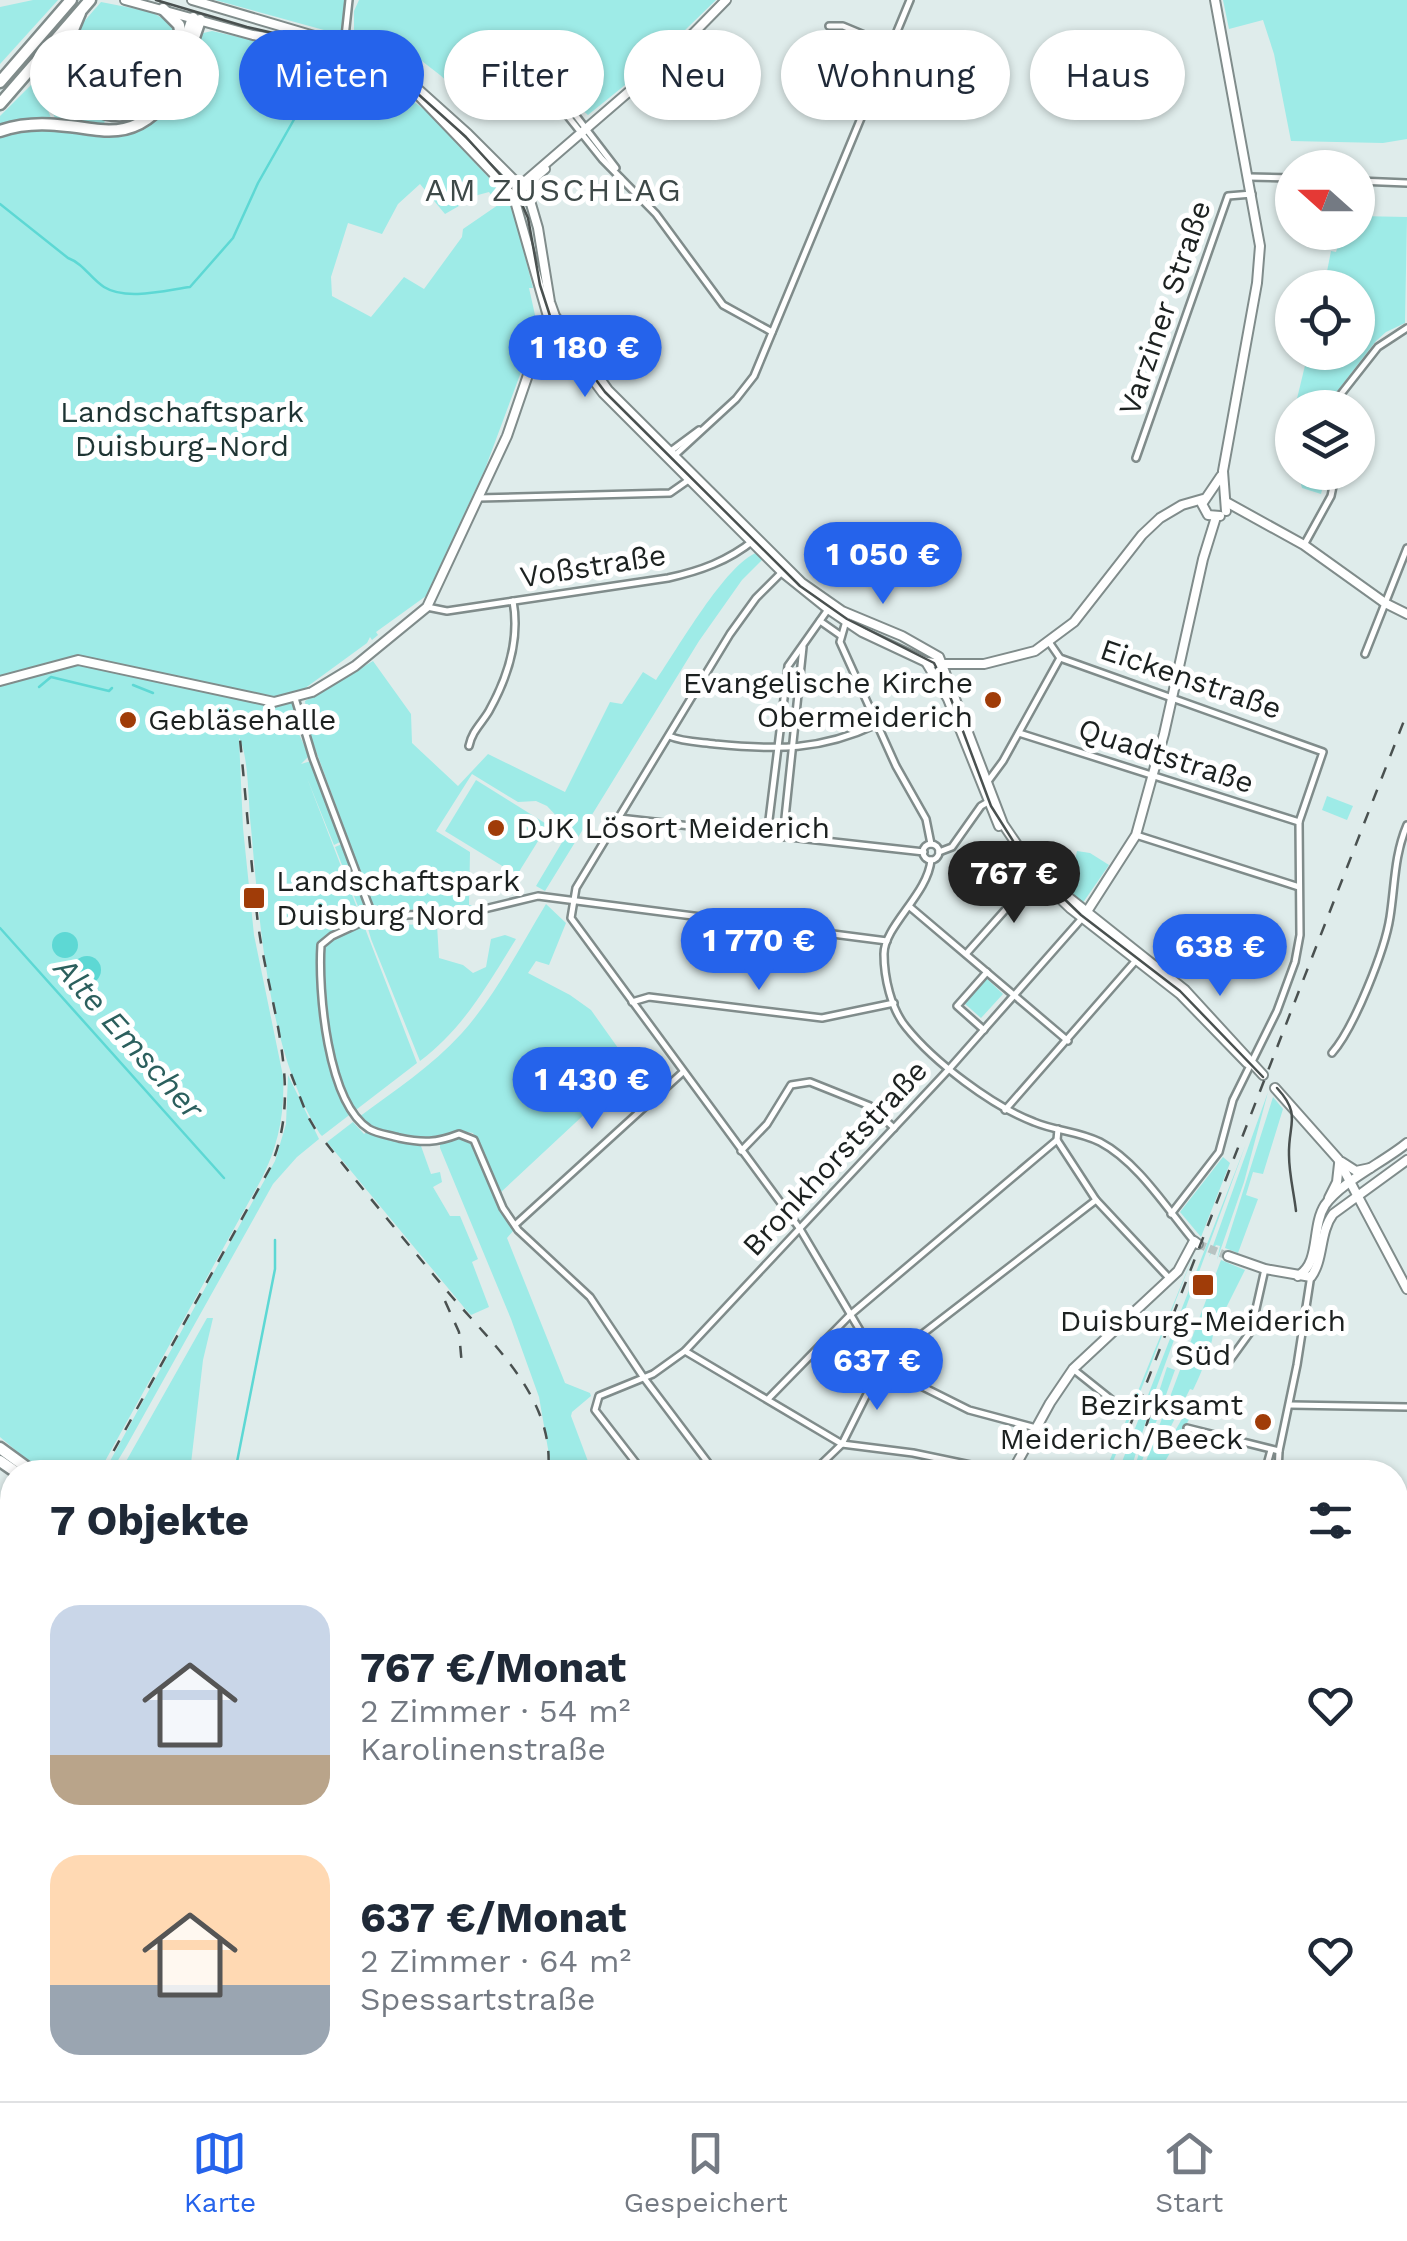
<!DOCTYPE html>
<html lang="de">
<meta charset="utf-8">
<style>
body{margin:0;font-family:"Work Sans",sans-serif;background:#f6f6f7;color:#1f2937;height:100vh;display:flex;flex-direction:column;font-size:38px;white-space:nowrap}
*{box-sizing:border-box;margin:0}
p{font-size:32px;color:#747a83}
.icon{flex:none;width:55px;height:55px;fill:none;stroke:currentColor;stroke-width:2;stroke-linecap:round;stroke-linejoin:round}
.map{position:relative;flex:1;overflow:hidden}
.side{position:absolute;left:0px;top:1460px;width:1408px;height:642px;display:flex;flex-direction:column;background:#fff;border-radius:40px 40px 0 0;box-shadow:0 2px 8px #0004}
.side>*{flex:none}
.guide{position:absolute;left:30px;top:30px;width:1348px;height:90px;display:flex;gap:20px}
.needle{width:65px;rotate:291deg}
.buttons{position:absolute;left:1275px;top:150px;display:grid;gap:20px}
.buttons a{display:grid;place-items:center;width:100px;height:100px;border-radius:50%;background:#fff;box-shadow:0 2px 8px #0004;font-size:50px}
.price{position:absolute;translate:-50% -85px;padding:0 22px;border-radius:35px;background:#2563eb;color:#fff;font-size:32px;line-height:65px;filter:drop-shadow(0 2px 5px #0008)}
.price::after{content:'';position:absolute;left:50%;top:60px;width:30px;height:22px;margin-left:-15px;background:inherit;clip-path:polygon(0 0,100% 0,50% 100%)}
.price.on{background:#222;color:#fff}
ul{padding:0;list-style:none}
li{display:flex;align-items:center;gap:30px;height:250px;padding:0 50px}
li span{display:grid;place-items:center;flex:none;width:280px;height:200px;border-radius:30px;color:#555}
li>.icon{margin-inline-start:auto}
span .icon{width:120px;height:120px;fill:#fffc;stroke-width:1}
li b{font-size:42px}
h2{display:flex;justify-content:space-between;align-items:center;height:120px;padding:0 50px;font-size:42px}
.pill{padding:0 35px;border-radius:45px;background:#fff;box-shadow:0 2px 8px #0004;font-size:35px;line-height:90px}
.pill.on{background:#2563eb;color:#fff}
.dock{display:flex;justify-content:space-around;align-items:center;height:140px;border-top:2px solid #e0e1e3;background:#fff;font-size:28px;color:#747a83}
.dock a{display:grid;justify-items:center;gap:5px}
.dock .on{color:#2563eb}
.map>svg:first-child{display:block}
</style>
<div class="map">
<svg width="1407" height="2101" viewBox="0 0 1407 2101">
<rect width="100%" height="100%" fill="#dfeceb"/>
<g fill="#9eebe7" fill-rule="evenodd">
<path d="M33,0H58L0,64V7Z"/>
<path d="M215,0H347L342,35Z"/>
<path d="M359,0H716L646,68L588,115L565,95L563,78L553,71L542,76L535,87L523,74L482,113L440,75L392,38L378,49L354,38V11Z"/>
<path d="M1223,0H1407V139L1383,143L1291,141L1274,54L1263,20L1229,29Z"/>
<path d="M101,2L152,12L178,28C182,145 44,126 73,40C78,26 92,13 101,2Z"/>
<path d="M212,31L335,59L387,81L426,111L511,201L533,288H529L535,315L534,337L485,469L426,596L376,632L378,635L372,640L370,637L367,643L293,697L298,732L309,756L301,764L311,761L342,841L334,845L307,778L417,1063L322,1136L320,1134C267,1050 260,924 251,828C248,804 249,755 239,738L243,828L254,935L283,1076C285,1114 278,1146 261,1180L99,1472H41L0,1437V135L43,127L104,135L160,114L180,89L199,34ZM420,184L445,214L478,195L489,192L498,205L463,229L462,237L424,289L404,277L371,317L332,296L331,277L348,223L382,234L398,204Z"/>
<path d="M54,59L85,109L106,118L103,126L55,118L37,78Z"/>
<path d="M36,80L51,118L0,127V116Z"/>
<path d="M1358,216L1407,217L1405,323L1386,332L1376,341L1325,407H1295L1308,353L1358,352V288L1324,287L1331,251L1336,252L1342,233L1358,232Z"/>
<path d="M1298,473H1326L1321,494L1302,488Z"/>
<path d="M758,552L763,559L742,580L699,641L545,891L536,886L564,839L566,826L547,806L536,801L518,802L472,774L436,831L470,852L469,905L476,906L375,912L308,729L305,701L373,661L411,714L412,743L458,786L488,754L565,792L610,702L622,704L643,672L656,680C677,650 726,563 758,552Z"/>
<path d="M476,780L548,825L517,875L445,831Z"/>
<path d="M1327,796L1353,806L1347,820L1322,810Z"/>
<path d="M342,844L367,909L361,914L335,847Z"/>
<path d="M1077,851L1090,853L1109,865L1082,904L1068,891Z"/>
<path d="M546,904L566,923L549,965L536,961L528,973L570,995L591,1010L633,1069L500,1193L473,1133C458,1129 448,1138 434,1139C411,1142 376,1134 359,1117C394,1091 432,1066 462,1033C495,996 520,947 546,904Z"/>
<path d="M371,924L437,925L439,958L463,965L473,973L486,967L491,939L505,935L516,939C488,984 463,1029 420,1061L371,939L367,925Z"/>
<path d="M986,978L1003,994L981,1018L964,1003Z"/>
<path d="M288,1075L319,1139L297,1157L273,1184L126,1447L111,1472H104L275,1161L286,1124Z"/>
<path d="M1268,1092L1244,1182L1217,1260L1220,1246L1216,1245L1209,1257Z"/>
<path d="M1273,1097L1283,1109L1263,1174L1253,1172L1246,1195L1258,1199L1238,1253L1225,1248Z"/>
<path d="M353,1122L364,1134L368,1131L421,1146L431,1174L440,1172L442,1182L433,1187L450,1216H460L478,1259L472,1262L489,1307L471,1315L467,1311L327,1142Z"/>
<path d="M460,1136L472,1142L500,1206L514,1230L507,1238L565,1383L590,1393L591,1396L572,1412L571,1416L592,1472H552L539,1397L511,1319L440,1148V1144Z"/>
<path d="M1246,1144L1156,1389L1130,1472H1118Z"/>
<path d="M1223,1157L1230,1163L1201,1237L1180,1212Z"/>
<path d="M1195,1251L1109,1472H1105Z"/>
<path d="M1221,1260L1245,1270L1213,1334C1212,1347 1200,1376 1193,1390L1190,1389L1169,1430L1175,1431L1187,1410L1199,1402L1159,1472H1142Z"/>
<path d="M207,1318H213L203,1360L190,1472H120Z"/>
<path d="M1167,1367L1175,1370L1138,1472H1133Z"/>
<path d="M12,1509V1565L0,1576V1517Z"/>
<path d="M12,1587V2007L0,2026V1598Z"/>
<path d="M12,2017V2090H116L106,2101H0V2036Z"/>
<path d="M129,2090H173L171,2101H118Z"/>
<path d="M634,2090H755L751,2101H655L640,2095L638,2101H631Z"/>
</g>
<g fill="#5dd8d4">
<circle cx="65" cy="945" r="13"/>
<circle cx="87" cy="970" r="14"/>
</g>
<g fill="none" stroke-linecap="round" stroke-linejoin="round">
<g stroke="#5dd8d4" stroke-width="2.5">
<path d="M0,204L68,258C84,264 90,278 104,287C126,301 167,290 190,287L233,238L258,183L296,116L294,91"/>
<path d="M133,685L153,693"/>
<path d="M39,687L51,677L109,691L112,688"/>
<path d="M0,928L224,1178"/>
<path d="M235,1472L275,1269V1240"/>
<path d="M0,2098L12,2078"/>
</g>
<g stroke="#b8c3c2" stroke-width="8" stroke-dasharray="8 4" stroke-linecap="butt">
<path d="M1198,1244L1228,1256"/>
<path d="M0,1577L12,1579"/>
</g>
<defs>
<g id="street">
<path d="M829,26H843L891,46"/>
<path d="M344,46L349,0"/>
<path d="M557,91L616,168"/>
<path d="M549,93L557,91L558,82L555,77L546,79V89L602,159L656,214L723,305L772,332"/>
<path d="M1249,177L1292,178"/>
<path d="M1358,181L1407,183"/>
<path d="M1330,408L1378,347L1407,328"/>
<path d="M668,453L699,430"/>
<path d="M673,457L736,399L754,376L910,0"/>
<path d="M1136,458L1228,196L1252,194"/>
<path d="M478,498L670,493L690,479"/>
<path d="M1304,545L1331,496L1336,472"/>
<path d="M782,572L756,598L730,634L576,888L571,918L800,1229L881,1366L969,1410L1036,1428"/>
<path d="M427,607L447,611L668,578C700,571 728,561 754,540"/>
<path d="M820,621L840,635"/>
<path d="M846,621L840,642L896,766L926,819L931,844"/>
<path d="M1049,642L1060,658L1323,752L1299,822L1300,935L1295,962L1277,1011L1233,1100L1219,1152L1171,1214"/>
<path d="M1365,654L1407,548"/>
<path d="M295,698L313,758L373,917"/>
<path d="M1019,733L1299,822"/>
<path d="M669,736C683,742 700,742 715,744C776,750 820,751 877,724"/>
<path d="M469,746C472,731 482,723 489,711C508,677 520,639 513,601"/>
<path d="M986,784L1003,761L1060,658"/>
<path d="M619,818L924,852"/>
<path d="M1136,835L1299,887"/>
<path d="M767,836L788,666L829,608"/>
<path d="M783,837L803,647"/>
<circle cx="931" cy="852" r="8"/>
<path d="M939,852L952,847L981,806L988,802"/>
<path d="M931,860C928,894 884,926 884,954C884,977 891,1009 906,1027C934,1062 992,1106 1034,1122C1055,1131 1078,1131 1100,1142C1138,1162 1167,1209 1194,1241"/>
<path d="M910,907L1068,1041"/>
<path d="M966,954L1037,874"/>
<path d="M632,1002L649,997L822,1018L894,1003"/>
<path d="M984,1030L957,1006L987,972"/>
<path d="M1332,1053C1354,1028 1385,950 1390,917C1395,885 1394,856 1407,825"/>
<path d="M1005,1110L1138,958"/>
<path d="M1058,1129L1057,1140L1096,1200L1170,1279"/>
<path d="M741,1151L767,1124L791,1085L810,1082L870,1106L894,1128"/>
<path d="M515,1225L683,1072"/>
<path d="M685,1351L842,1444L913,1453L1004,1472"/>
<path d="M1230,1360L1251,1331L1265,1269"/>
<path d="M1073,1369L1123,1409"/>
<path d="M769,1398L850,1315L1057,1140"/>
<path d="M1290,1405L1407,1407"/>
<path d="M1187,1428L1279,1451"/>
<path d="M643,1472L595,1410L599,1396L653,1374L685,1351L950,1068L1084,916"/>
<path d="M715,1472L644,1378L590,1297L518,1230L503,1208L474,1140L459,1134C436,1143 423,1143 399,1138C389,1135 378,1134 369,1129C327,1102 318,990 321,945L332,936L373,917L476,911L538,896L887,941"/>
<path d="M813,1472L842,1444L881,1366L1096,1200"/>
<path d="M1265,1472L1271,1450"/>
<path d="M1278,1472L1279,1451L1297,1365L1311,1275"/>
<path d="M1395,1538L1405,1499"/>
<path d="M1395,1684L1407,1693"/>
<path d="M1395,1703L1407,1692"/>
<path d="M1395,1878H1407"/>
<path d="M1395,1966L1407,1968"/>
<path d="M1395,2036L1407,2038"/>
<path d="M804,2090L810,2101"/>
<path d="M1029,2090L1045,2096"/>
<path d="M1266,2090L1278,2092"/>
<path d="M206,2101V2090"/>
<path d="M1001,2101L1006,2090"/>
<path d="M1189,2101L1192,2090"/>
</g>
<g id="secondary">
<path d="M125,0L253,35L350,51"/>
<path d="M192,0L365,51L410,82L468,134L515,181L531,204L538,228L550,302L555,316L608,390L802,583L842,611L902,636L939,657L1003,824L1028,861L1063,893L1185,990L1263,1075"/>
<path d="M1215,0L1260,246L1257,283L1223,471L1226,511"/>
<path d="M420,97L513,194L549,320L603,393L782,572L828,609L862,632L926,662L943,664H984L1035,651L1074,622L1142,535L1160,518L1182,505L1203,499"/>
<path d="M515,190L676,51L726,0"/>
<path d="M517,193L545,169"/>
<path d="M1228,503L1304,545L1385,603L1407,614"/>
<path d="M1220,516L1208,515L1202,504L1221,476"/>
<path d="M926,662L948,699L999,826"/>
<path d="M0,681L78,660L274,702L312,692L355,666L427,607L507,436L542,334L552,318"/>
<path d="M1030,870L1070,908L1180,994L1247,1063"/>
<path d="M1086,913L1136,835L1164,734L1203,559L1216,517"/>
<path d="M1275,1088L1338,1159L1407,1289"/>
<path d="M1342,1162L1356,1171L1370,1168"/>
<path d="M1329,1198L1337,1182L1339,1164"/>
<path d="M1228,1256L1265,1269L1311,1277C1324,1259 1319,1233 1333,1214L1407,1160"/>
<path d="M1298,1276C1321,1263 1311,1227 1325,1205C1341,1182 1384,1162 1407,1143"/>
<path d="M1012,1472L1050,1403L1073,1369L1178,1271L1194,1241L1198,1244"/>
<path d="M1395,1796H1407"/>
<path d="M823,2090L829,2101"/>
<path d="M837,2090L841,2101"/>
<path d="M1045,2090L1046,2101"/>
<path d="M388,2101L404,2090"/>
<path d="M543,2101L546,2090"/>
<path d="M550,2101L552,2090"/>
</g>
<g id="highway">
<path d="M163,9L179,25L182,42"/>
<path d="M80,13C72,32 62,53 66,74C75,116 131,129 159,98C177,77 184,43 193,18"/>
<path d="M0,82L71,0"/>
<path d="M0,104L90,0"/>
<path d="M0,131C35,119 65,126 100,130C166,137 183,69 200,20"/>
<path d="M0,1448L33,1472"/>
<path d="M0,1461L16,1472"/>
<path d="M1395,2066L1407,2059"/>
<path d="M1395,2087L1407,2088"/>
<path d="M881,2090L896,2101"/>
<path d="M1347,2090L1407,2099"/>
<path d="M923,2101L929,2090"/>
</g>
</defs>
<use href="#street" stroke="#808c8b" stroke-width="10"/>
<use href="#secondary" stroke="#808c8b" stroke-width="12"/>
<use href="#highway" stroke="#808c8b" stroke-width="15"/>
<use href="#street" stroke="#fff" stroke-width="5"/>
<use href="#secondary" stroke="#fff" stroke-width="8"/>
<use href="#highway" stroke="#fff" stroke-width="10"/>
<g stroke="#4a5150" stroke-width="2.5">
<path d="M156,0L247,27L364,54L408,85L466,137L517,193L528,218L540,285L551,319L605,392L800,586L847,619L934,663L948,691L991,806L1027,863L1081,915L1180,991L1263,1077"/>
<path d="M1277,1088C1302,1115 1288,1124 1289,1155C1289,1174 1294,1193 1296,1211"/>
</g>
<g stroke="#4a5150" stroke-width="2.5" stroke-dasharray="12 12" stroke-linecap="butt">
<path d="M291,1074L307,1115L320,1137"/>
<path d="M326,1143C364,1191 403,1238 442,1285C486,1339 556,1395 548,1472"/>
<path d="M445,1301L459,1332L462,1366"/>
<path d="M102,1472L270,1168C305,1089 269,1005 258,924C251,863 246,800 240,739"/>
<path d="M1112,1472L1407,713"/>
<path d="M1132,1472L1154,1401"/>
<path d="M0,1579L12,1568"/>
<path d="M115,2101L125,2090"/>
<path d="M939,2101L940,2090"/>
</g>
</g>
<g fill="#a03c08" stroke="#fff" stroke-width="4">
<circle cx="993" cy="700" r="10"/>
<circle cx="128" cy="720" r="10"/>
<circle cx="496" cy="828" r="10"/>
<rect x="242" y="886" width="24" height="24" rx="5"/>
<rect x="1191" y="1273" width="24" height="24" rx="5"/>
<circle cx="1263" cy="1422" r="10"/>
</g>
<g text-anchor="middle" stroke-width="10" stroke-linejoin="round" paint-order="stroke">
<g font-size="30" fill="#1c2120" stroke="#fff">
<text transform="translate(1165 308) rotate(-71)" y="10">Varziner Straße</text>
<text transform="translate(593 566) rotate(-9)" y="10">Voßstraße</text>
<text transform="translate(1191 679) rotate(19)" y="10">Eickenstraße</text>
<text transform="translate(1166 756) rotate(18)" y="10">Quadtstraße</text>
<text transform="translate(835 1158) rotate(-47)" y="10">Bronkhorststraße</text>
</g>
<g font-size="30" fill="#1e3433" stroke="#fff">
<text x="182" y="422">Landschaftspark<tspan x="182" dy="34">Duisburg-Nord</tspan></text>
</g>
<g font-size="30" fill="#1c2120" stroke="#fff" text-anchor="start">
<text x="973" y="693" text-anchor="end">Evangelische Kirche<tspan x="973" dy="34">Obermeiderich</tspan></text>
<text x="148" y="730">Gebläsehalle</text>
<text x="516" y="838">DJK Lösort Meiderich</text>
<text x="276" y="891">Landschaftspark<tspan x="276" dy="34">Duisburg Nord</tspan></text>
<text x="1203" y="1331" text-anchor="middle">Duisburg-Meiderich<tspan x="1203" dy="34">Süd</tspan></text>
<text x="1243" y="1415" text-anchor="end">Bezirksamt<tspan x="1243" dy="34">Meiderich/Beeck</tspan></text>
</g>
<g font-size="32" letter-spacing="2.5" fill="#3e4948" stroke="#fff">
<text x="554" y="201">AM ZUSCHLAG</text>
</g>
<g font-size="32" font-style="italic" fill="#2b5f5d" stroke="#fff">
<text transform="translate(129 1038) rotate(48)" y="11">Alte Emscher</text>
</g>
</g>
</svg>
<div class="buttons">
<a><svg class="needle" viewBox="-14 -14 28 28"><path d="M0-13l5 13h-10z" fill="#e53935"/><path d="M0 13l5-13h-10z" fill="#747a83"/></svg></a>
<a><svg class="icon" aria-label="locate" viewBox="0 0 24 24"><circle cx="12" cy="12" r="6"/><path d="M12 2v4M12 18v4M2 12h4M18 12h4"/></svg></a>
<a><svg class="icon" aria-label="layers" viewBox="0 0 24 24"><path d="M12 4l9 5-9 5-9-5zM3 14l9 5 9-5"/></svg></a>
</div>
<b class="price" style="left:585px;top:400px">1 180 €</b>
<b class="price" style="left:883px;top:607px">1 050 €</b>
<b class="price on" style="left:1014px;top:926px">767 €</b>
<b class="price" style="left:759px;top:993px">1 770 €</b>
<b class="price" style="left:1220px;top:999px">638 €</b>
<b class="price" style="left:592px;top:1132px">1 430 €</b>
<b class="price" style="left:877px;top:1413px">637 €</b>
<div class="guide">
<a class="pill">Kaufen</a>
<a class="pill on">Mieten</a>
<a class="pill">Filter</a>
<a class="pill">Neu</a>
<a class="pill">Wohnung</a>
<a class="pill">Haus</a>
</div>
<section class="side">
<h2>7 Objekte<svg class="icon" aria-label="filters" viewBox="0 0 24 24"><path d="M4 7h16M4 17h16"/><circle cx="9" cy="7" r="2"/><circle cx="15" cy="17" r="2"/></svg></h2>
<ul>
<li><span style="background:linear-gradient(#c9d6e8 75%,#b9a48a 0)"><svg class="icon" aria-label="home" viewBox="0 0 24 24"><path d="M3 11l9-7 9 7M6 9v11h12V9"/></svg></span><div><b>767 €/Monat</b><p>2 Zimmer · 54 m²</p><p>Karolinenstraße</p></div><svg class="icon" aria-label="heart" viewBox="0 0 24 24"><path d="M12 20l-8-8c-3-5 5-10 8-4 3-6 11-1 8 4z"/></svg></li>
<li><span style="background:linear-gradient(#ffd9b3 65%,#9aa5b1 0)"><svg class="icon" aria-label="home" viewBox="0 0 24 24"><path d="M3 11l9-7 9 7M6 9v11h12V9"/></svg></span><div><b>637 €/Monat</b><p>2 Zimmer · 64 m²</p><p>Spessartstraße</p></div><svg class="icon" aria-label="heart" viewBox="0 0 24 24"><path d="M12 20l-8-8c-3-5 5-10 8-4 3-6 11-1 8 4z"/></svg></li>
</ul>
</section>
</div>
<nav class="dock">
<a class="on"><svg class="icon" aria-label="map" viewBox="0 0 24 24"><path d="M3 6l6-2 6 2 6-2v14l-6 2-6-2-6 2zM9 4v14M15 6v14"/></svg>Karte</a>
<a><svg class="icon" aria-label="saved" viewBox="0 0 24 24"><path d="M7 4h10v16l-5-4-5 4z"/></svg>Gespeichert</a>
<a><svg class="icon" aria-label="home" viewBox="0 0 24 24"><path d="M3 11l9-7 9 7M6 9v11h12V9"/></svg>Start</a>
</nav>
